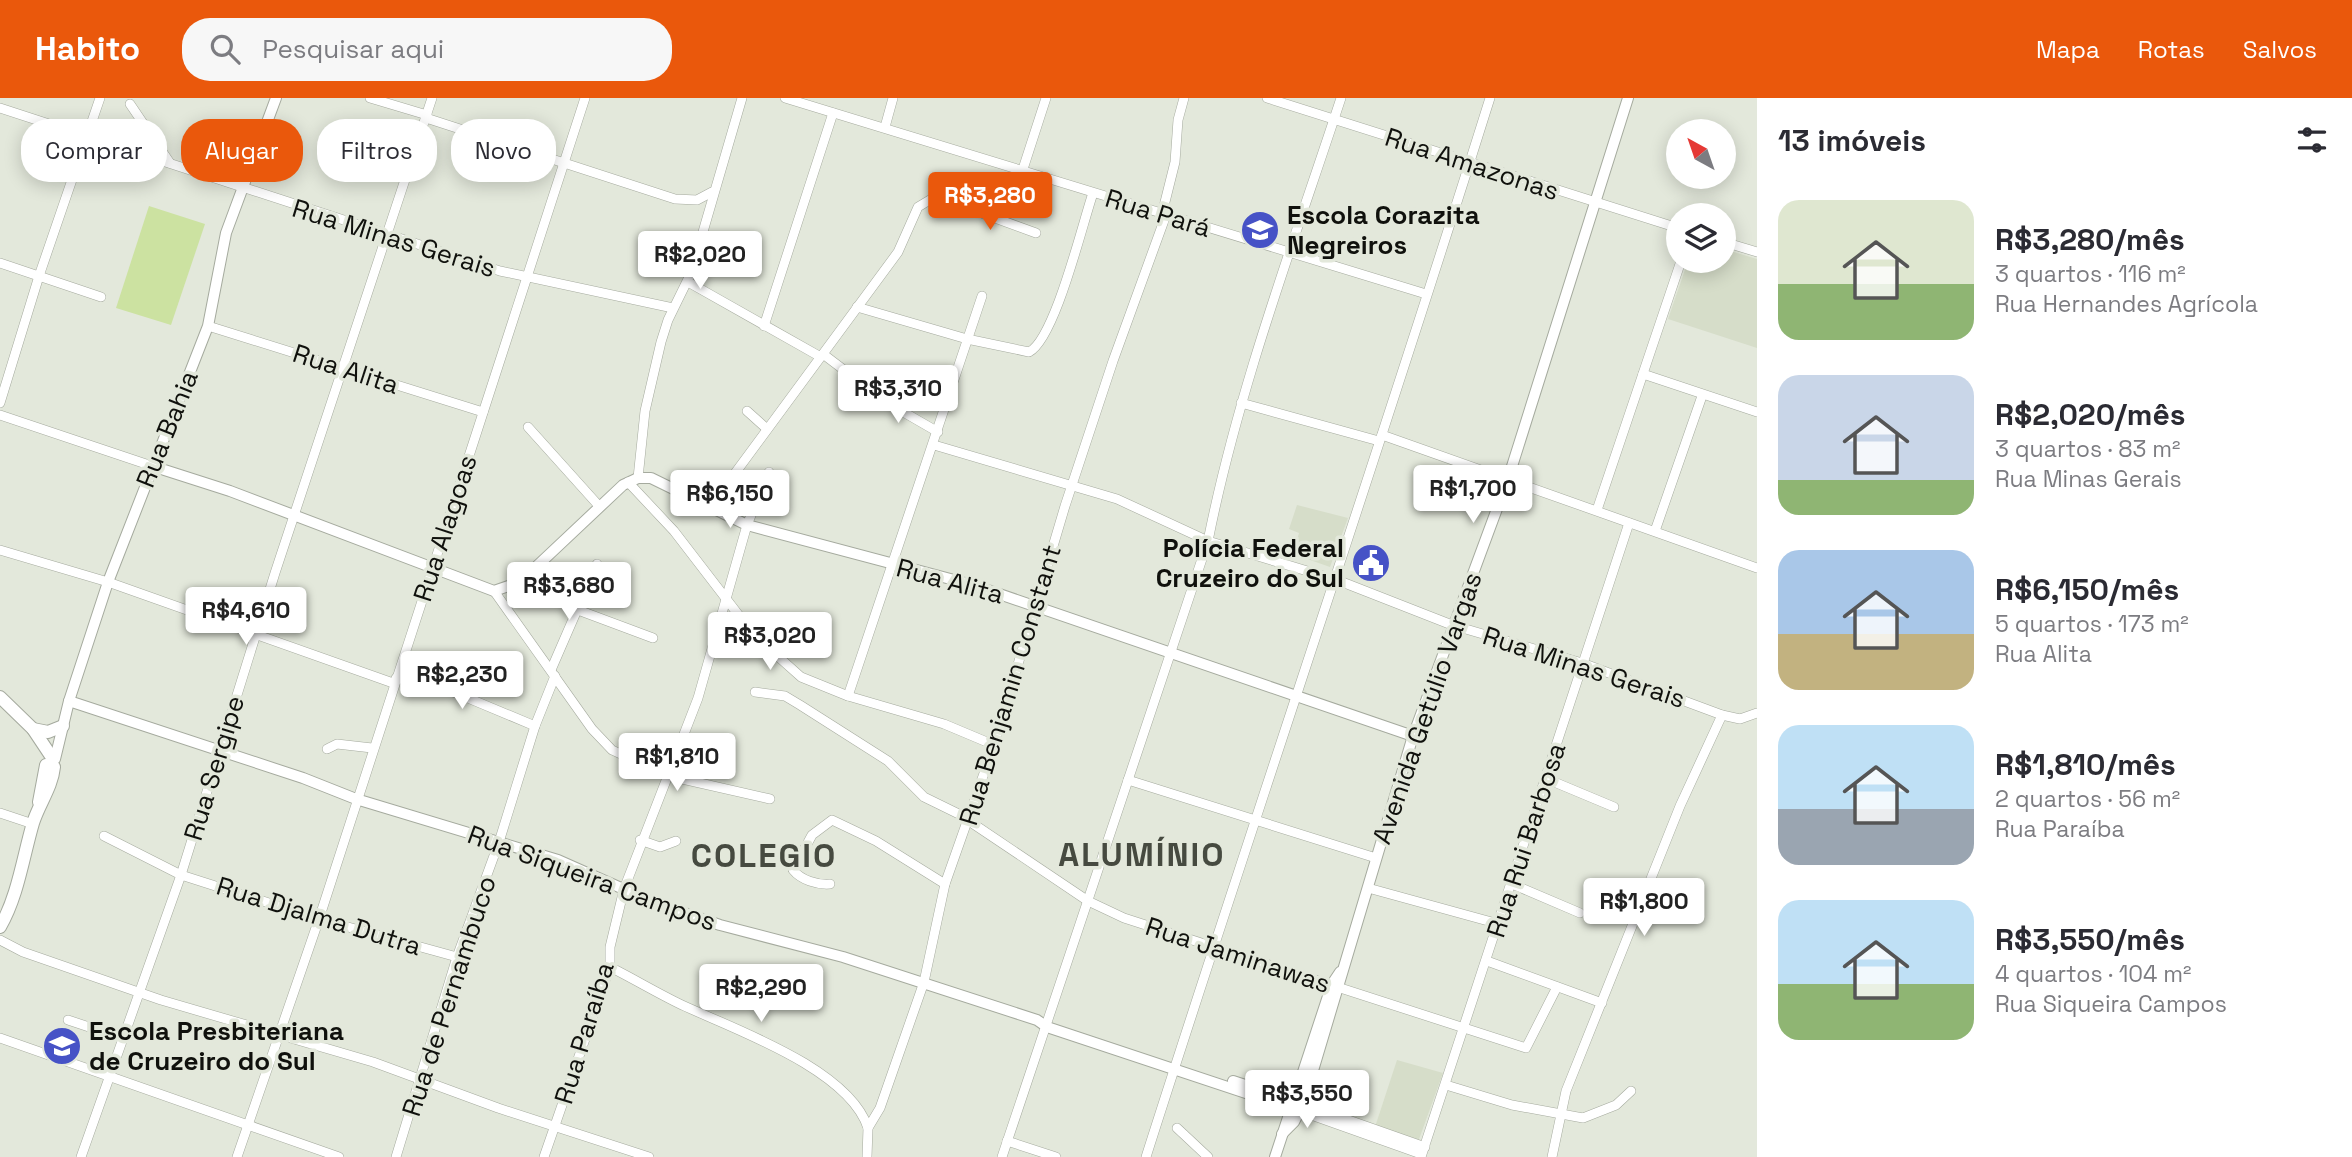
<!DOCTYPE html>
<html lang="pt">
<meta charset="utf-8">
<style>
body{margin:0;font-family:"Space Grotesk",sans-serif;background:#f7f7f7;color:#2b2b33;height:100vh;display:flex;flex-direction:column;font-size:26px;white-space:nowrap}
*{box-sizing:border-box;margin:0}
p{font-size:23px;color:#7c7c81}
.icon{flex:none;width:38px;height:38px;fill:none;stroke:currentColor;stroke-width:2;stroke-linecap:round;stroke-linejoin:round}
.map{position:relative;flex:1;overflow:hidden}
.drawer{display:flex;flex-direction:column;background:#fff;width:595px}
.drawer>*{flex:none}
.hud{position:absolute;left:21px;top:21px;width:665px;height:63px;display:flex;gap:14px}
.needle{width:46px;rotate:320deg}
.buttons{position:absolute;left:1666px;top:21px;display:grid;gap:14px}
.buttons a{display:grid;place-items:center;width:70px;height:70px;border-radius:50%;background:#fff;box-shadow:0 4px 18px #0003;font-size:35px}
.price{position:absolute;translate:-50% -60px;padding:0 16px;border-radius:7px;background:#fff;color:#222;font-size:23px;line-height:46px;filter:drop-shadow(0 2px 4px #0008)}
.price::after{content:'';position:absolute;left:50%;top:42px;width:21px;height:16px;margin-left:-10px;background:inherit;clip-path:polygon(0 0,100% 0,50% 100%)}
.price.selected{background:#ea580c;color:#fff}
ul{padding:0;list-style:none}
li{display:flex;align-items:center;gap:21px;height:175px;padding:0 21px}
li span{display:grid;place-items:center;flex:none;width:196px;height:140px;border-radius:21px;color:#555}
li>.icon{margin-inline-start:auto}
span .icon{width:84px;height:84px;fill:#fffc;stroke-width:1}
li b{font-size:30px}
h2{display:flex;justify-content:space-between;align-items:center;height:84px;padding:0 21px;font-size:30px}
.pill{padding:0 24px;border-radius:28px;background:#fff;box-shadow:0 4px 18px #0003;font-size:24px;line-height:63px}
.pill.selected{background:#ea580c;color:#fff}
header{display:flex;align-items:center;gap:42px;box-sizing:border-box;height:98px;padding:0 35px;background:#ea580c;color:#fff}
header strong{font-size:33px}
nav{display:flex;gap:38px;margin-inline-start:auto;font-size:24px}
.search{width:490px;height:63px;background:#f7f7f7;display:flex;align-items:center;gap:18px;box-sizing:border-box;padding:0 24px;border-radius:28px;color:#7c7c81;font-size:26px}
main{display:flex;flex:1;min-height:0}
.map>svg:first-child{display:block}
</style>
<header>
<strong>Habito</strong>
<div class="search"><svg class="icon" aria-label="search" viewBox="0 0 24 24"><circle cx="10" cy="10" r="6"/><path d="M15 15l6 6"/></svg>Pesquisar aqui</div>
<nav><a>Mapa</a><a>Rotas</a><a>Salvos</a></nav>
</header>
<main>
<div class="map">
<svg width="1757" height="1059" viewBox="0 0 1757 1059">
<rect width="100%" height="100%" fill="#e3e8db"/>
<g fill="#d6ddc9">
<path d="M1724,151L1757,161V250L1668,221L1688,163H1724Z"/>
<path d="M1297,407L1348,420L1330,469L1293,456L1299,435L1289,431Z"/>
<path d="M1397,962L1443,975L1418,1044L1375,1029Z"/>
</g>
<path fill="#cce2a1" d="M149,108L205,126L171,227L116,210Z"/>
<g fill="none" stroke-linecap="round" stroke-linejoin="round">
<defs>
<g id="minor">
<path d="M370,0L427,17"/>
<path d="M785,0L1426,196"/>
<path d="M1267,0L1678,130"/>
<path d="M130,6L170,65"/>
<path d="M0,10L500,173L673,210"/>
<path d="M426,20L675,101L697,102L712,94"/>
<path d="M885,29L893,0"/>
<path d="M1023,71L1046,0"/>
<path d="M1162,116L1175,64L1178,22L1184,0"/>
<path d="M1724,144L1757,154"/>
<path d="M0,165L101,199"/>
<path d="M688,184L819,258"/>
<path d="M857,209L967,241L1029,254C1055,241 1082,127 1093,95"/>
<path d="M208,228L483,314"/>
<path d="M764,228L833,15"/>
<path d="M823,256L886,304L938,334"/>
<path d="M1643,276L1757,314"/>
<path d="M0,305L39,178L100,0"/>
<path d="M1241,305L1379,343"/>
<path d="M747,313L767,331"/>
<path d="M0,317L152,368"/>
<path d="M528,329L599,408"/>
<path d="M1382,337L1757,470"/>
<path d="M934,347L1117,401L1208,443L1337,482L1452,527L1582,565L1722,617L1740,621L1757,615"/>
<path d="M638,380L645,313L661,244L668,222L691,175L742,0"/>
<path d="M628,384L674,433L754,537L801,579L848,598L944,626L994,647"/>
<path d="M713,410L730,382L898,154L918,109L933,100L943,101L1036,135"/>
<path d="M1597,412L1681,163"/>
<path d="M1655,433L1702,298"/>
<path d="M0,452L108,484L393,585"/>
<path d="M520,484L578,512L653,540"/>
<path d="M494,493L592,631L612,652L669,678L770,701"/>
<path d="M551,572L597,466"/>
<path d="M396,580L456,595L535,628"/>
<path d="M755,594L785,598L800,607L888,663L924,699L969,721"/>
<path d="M848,598L982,198"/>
<path d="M327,651L337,646L372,650"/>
<path d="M1547,681L1614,709"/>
<path d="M1128,682L1376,760"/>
<path d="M0,715L33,726"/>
<path d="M969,723L1088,803L1124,820L1526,950L1557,889"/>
<path d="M104,738L181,777L319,821L457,859"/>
<path d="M640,742L660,749L676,743"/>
<path d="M830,786C817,787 801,782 793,772L812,737L832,722L876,743L945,786"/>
<path d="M1512,786L1580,815"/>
<path d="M1368,790L1499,826"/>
<path d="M0,842L23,854L161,902L373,964L498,1010L649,1059"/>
<path d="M1487,863L1602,905"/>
<path d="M610,869C634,881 657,895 682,907C734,931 849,971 868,1030"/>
<path d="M68,922L122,940"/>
<path d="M0,940L339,1059"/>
<path d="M1446,987L1512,1007L1583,1020L1616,1007L1631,993"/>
<path d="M1303,1006L1425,1049"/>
<path d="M1300,1013L1421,1056"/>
<path d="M1177,1030L1208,1059"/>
<path d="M1007,1043L1056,1059"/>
<path d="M81,1059L181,777L275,475L432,0"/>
<path d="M237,1059L319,821L585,0"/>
<path d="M396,1059L457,859L499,744L535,628L555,578"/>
<path d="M544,1059L610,869V849L624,791L698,600L747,427L769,374"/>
<path d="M867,1059L868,1030L880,1010L924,884L945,786L994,647L1065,408L1113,263L1166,117"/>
<path d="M1002,1059L1208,443C1238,292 1293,146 1341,0"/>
<path d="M1146,1059C1259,705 1379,354 1490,0"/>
<path d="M1421,1059L1629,425"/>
<path d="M1552,1059L1566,993L1680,708L1722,617"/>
</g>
<g id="tertiary">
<path d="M152,368L230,393L494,493L520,484L623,387L638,380H651L747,427L973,487L1413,638"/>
<path d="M69,603L303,680L356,701L558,762L655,805L720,827L843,859L1037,922L1047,929L1300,1013"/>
<path d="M55,661L69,603L108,484L208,228L226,135L276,0"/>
<path d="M1233,983L1303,1006"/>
<path d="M1282,1036L1294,1024L1303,1006L1413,638L1508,381L1628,0"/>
<path d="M1275,1059L1332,886L1340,874"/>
</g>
<g id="secondary">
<path d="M0,599L33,631L51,658"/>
<path d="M33,631L48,634L63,628"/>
<path d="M39,704L46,667"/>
<path d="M0,829C18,798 23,759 33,725C39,706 52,689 54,669"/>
</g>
</defs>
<use href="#minor" stroke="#a5aa9e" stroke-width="10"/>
<use href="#tertiary" stroke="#a5aa9e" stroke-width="12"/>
<use href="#secondary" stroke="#a5aa9e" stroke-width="14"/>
<use href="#minor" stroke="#fff" stroke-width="9"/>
<use href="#tertiary" stroke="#fff" stroke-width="10"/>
<use href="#secondary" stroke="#fff" stroke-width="12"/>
</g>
<defs>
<symbol id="school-disc" viewBox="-11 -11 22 22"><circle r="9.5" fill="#4652c6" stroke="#e3e8db"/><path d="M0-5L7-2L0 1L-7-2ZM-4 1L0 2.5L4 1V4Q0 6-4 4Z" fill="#fff"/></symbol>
<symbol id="civic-disc" viewBox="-11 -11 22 22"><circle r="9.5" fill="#4652c6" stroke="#e3e8db"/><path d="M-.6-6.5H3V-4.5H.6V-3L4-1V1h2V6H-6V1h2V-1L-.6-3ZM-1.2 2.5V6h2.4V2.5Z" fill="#fff"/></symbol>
</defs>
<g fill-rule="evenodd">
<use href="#school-disc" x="1238" y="110" width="44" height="44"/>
<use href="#civic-disc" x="1349" y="443" width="44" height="44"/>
<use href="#school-disc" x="40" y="926" width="44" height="44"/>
</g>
<g text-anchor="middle" stroke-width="7" stroke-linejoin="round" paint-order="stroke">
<g font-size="26" fill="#10110d" stroke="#e3e8db">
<text transform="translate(1472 66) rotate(18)" y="9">Rua Amazonas</text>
<text transform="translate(1158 115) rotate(17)" y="9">Rua Pará</text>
<text transform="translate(394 140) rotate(17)" y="9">Rua Minas Gerais</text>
<text transform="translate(346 271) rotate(18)" y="9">Rua Alita</text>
<text transform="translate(167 331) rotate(-68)" y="9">Rua Bahia</text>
<text transform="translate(445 430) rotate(-72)" y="9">Rua Alagoas</text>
<text transform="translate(950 483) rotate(15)" y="9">Rua Alita</text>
<text transform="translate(1584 569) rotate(18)" y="9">Rua Minas Gerais</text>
<text transform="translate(1010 587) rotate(-73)" y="9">Rua Benjamin Constant</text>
<text transform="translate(1427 610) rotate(-71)" y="9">Avenida Getúlio Vargas</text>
<text transform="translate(214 670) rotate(-73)" y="9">Rua Sergipe</text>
<text transform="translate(1526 742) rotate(-72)" y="9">Rua Rui Barbosa</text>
<text transform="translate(592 780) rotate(20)" y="9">Rua Siqueira Campos</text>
<text transform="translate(319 818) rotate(17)" y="9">Rua Djalma Dutra</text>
<text transform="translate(1238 857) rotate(18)" y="9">Rua Jaminawas</text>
<text transform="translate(449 898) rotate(-72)" y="9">Rua de Pernambuco</text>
<text transform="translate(584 935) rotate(-73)" y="9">Rua Paraíba</text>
</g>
<g font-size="26" font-weight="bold" fill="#10110d" stroke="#e3e8db" text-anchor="start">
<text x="1287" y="126">Escola Corazita<tspan x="1287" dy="30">Negreiros</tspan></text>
<text x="1344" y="459" text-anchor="end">Polícia Federal<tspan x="1344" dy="30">Cruzeiro do Sul</tspan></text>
<text x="89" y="942">Escola Presbiteriana<tspan x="89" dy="30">de Cruzeiro do Sul</tspan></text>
</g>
<g font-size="33" font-weight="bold" letter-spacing="2" fill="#464a40" stroke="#e3e8db">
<text x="1142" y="768">ALUMÍNIO</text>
<text x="764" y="769">COLEGIO</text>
</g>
</g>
</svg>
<div class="buttons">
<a><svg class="needle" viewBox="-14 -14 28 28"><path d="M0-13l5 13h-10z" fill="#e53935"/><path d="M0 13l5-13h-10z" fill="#7c7c81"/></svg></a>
<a><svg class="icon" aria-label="layers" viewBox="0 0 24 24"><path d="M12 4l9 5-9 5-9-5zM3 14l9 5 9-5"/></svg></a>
</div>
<b class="price selected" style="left:990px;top:134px">R$3,280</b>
<b class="price" style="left:700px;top:193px">R$2,020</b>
<b class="price" style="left:898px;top:327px">R$3,310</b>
<b class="price" style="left:1473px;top:427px">R$1,700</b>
<b class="price" style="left:730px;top:432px">R$6,150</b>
<b class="price" style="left:569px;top:524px">R$3,680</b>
<b class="price" style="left:246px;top:549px">R$4,610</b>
<b class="price" style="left:770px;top:574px">R$3,020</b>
<b class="price" style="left:462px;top:613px">R$2,230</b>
<b class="price" style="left:677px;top:695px">R$1,810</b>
<b class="price" style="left:1644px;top:840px">R$1,800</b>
<b class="price" style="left:761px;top:926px">R$2,290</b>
<b class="price" style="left:1307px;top:1032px">R$3,550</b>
<div class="hud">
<a class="pill">Comprar</a>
<a class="pill selected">Alugar</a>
<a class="pill">Filtros</a>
<a class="pill">Novo</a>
</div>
</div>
<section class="drawer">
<h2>13 imóveis<svg class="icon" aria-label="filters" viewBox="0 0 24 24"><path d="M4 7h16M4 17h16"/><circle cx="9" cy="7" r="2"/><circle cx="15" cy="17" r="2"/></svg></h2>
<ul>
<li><span style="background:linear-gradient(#dfe7d0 60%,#8fb573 0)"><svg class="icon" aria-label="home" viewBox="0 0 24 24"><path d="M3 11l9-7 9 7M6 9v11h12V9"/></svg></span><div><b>R$3,280/mês</b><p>3 quartos · 116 m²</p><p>Rua Hernandes Agrícola</p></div></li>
<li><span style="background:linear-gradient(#c9d6e8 75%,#8fb573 0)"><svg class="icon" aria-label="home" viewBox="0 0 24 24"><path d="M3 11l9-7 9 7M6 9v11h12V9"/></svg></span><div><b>R$2,020/mês</b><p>3 quartos · 83 m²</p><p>Rua Minas Gerais</p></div></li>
<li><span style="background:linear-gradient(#a9c7e8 60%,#c2b280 0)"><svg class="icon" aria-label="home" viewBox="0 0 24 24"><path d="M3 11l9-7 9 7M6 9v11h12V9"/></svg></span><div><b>R$6,150/mês</b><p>5 quartos · 173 m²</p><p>Rua Alita</p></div></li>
<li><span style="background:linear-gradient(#bfe0f5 60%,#9aa5b1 0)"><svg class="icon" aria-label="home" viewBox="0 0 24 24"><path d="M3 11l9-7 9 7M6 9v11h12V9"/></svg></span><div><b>R$1,810/mês</b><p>2 quartos · 56 m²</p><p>Rua Paraíba</p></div></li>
<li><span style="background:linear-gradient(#bfe0f5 60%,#8fb573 0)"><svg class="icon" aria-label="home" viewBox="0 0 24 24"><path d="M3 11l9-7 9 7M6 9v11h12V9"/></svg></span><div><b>R$3,550/mês</b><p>4 quartos · 104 m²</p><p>Rua Siqueira Campos</p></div></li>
</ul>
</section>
</main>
